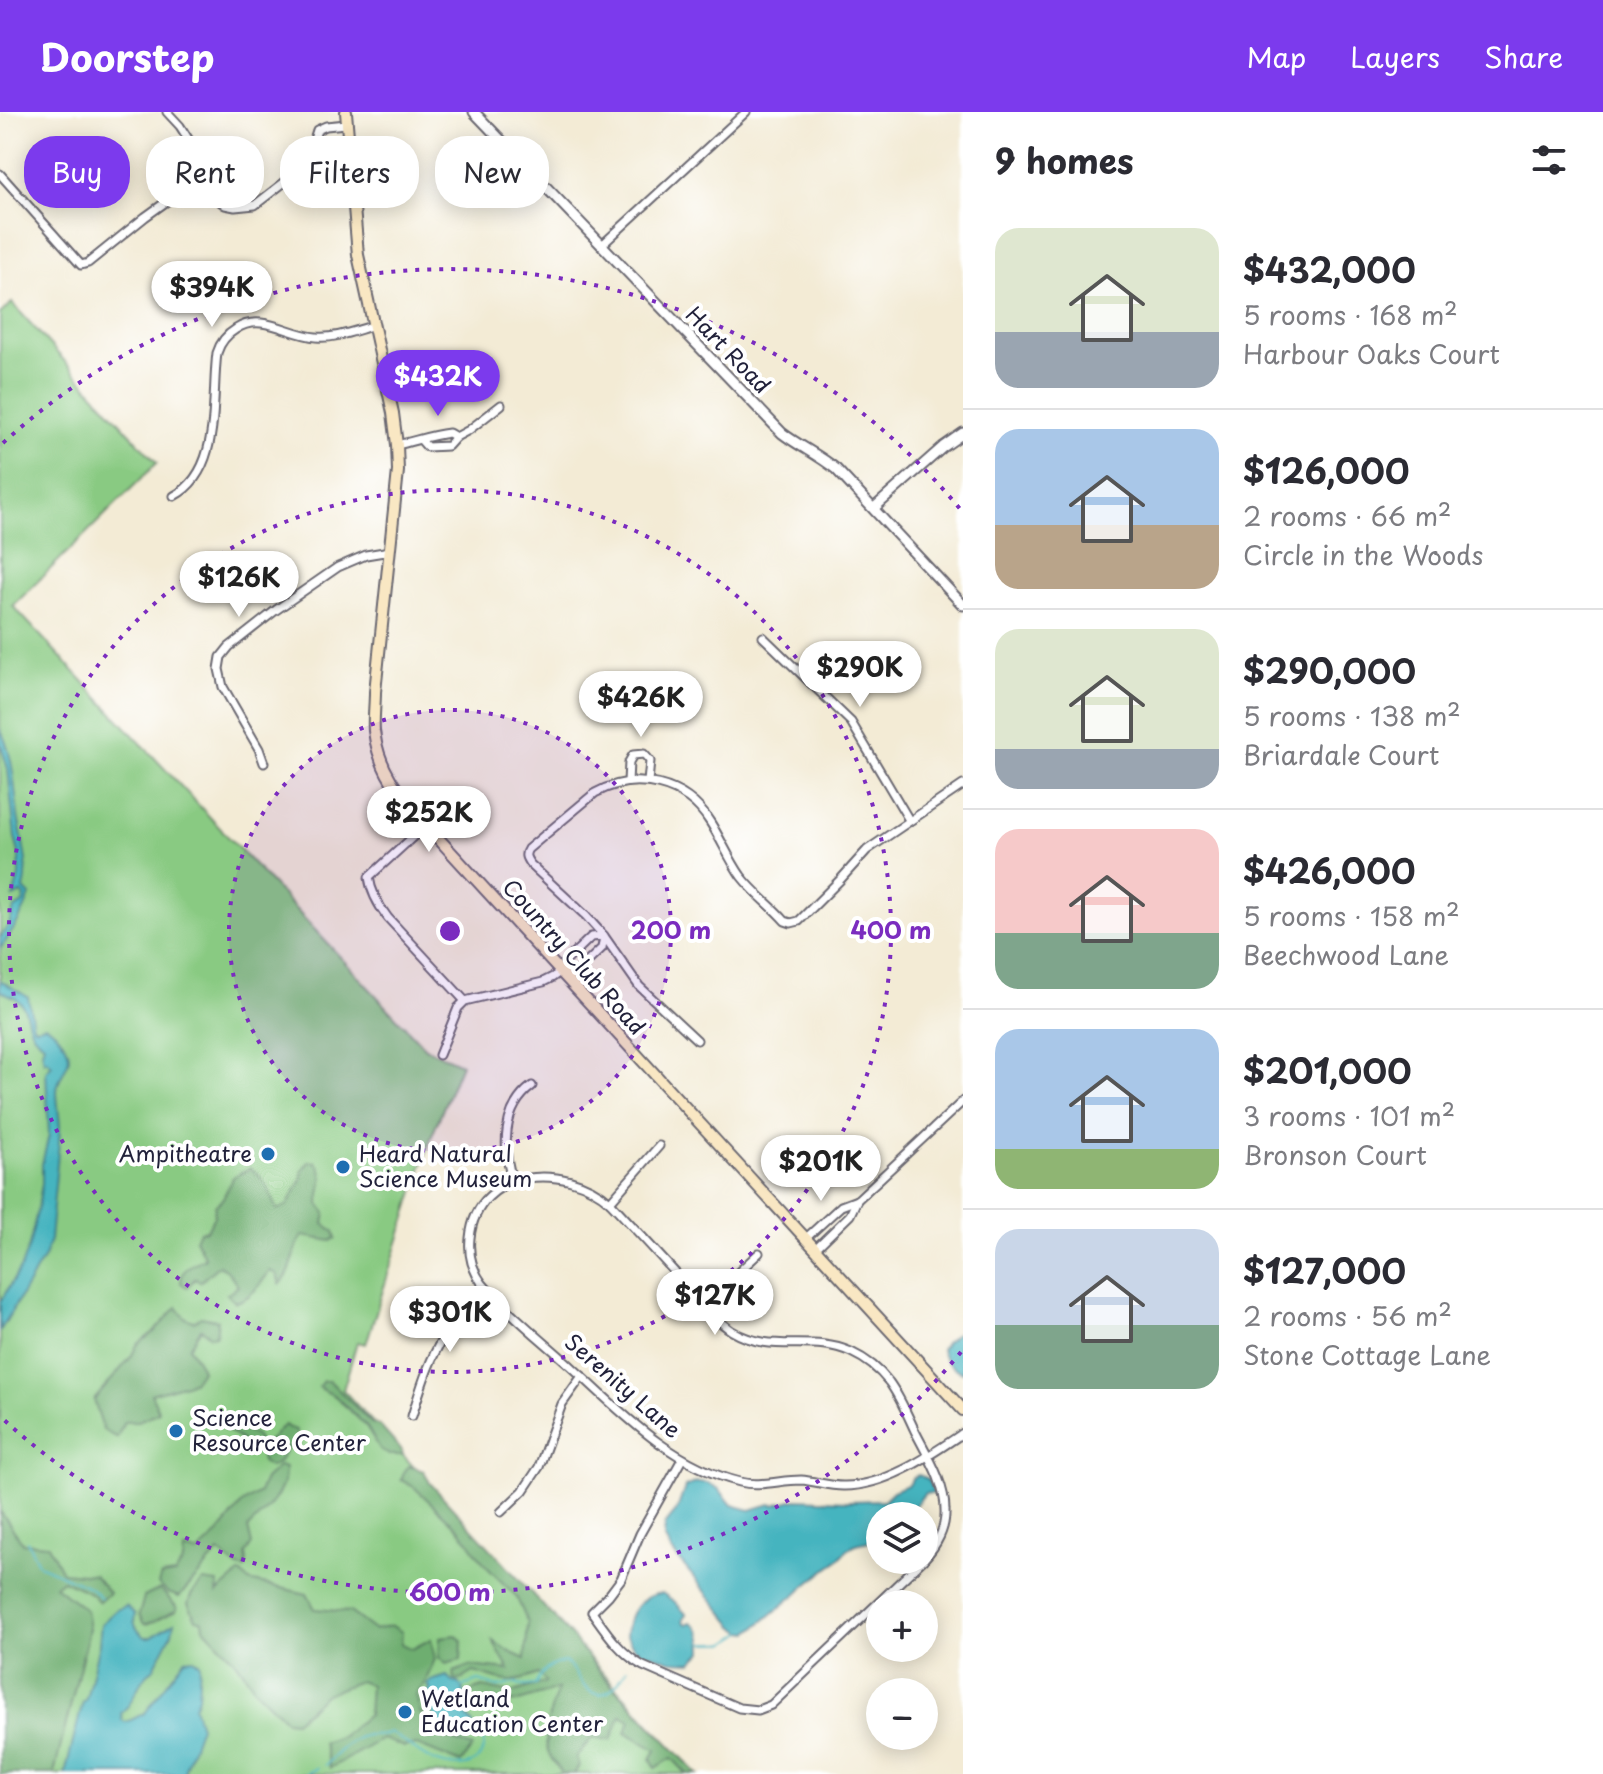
<!DOCTYPE html>
<meta charset="utf-8">
<style>
body{margin:0;font-family:"Playpen Sans",sans-serif;background:#f7f7f7;color:#2b2b33;height:100vh;display:flex;flex-direction:column;font-size:30px;white-space:nowrap}
*{box-sizing:border-box;margin:0}
p{font-size:26px;color:#7c7c81}
.icon{flex:none;width:44px;height:44px;fill:none;stroke:currentColor;stroke-width:2;stroke-linecap:round;stroke-linejoin:round}
.map{position:relative;flex:1;overflow:hidden}
.sheet{display:flex;flex-direction:column;background:#fff;width:640px}
.sheet>*{flex:none}
.guide{position:absolute;left:24px;top:24px;width:760px;height:72px;display:flex;gap:16px}
.controls{position:absolute;left:866px;top:1390px;display:grid;gap:16px}
.controls a{display:grid;place-items:center;width:72px;height:72px;border-radius:50%;background:#fff;box-shadow:0 4px 20px #0003;font-size:40px}
.price{position:absolute;translate:-50% -68px;padding:0 18px;border-radius:28px;background:#fff;color:#222;font-size:26px;line-height:52px;filter:drop-shadow(0 2px 4px #0008)}
.price::after{content:'';position:absolute;left:50%;top:48px;width:24px;height:18px;margin-left:-12px;background:inherit;clip-path:polygon(0 0,100% 0,50% 100%)}
.price.current{background:#7c3aed;color:#fff}
ul{padding:0;list-style:none}
li{display:flex;align-items:center;gap:24px;height:200px;padding:0 32px}
li+li{border-top:2px solid #e1e1e2}
li span{display:grid;place-items:center;flex:none;width:224px;height:160px;border-radius:24px;color:#555}
li>.icon{margin-inline-start:auto}
span .icon{width:96px;height:96px;fill:#fffc;stroke-width:1}
li b{font-size:34px}
h2{display:flex;justify-content:space-between;align-items:center;height:96px;padding:0 32px;font-size:34px}
.pill{padding:0 28px;border-radius:32px;background:#fff;box-shadow:0 4px 20px #0003;font-size:28px;line-height:72px}
.pill.current{background:#7c3aed;color:#fff}
header{display:flex;align-items:center;gap:48px;box-sizing:border-box;height:112px;padding:0 40px;background:#7c3aed;color:#fff}
header strong{font-size:38px}
nav{display:flex;gap:44px;margin-inline-start:auto;font-size:28px}
main{display:flex;flex:1;min-height:0}
.map>svg:first-child{display:block}
</style>
<header>
<strong>Doorstep</strong>
<nav><a>Map</a><a>Layers</a><a>Share</a></nav>
</header>
<main>
<div class="map">
<svg width="963" height="1662" viewBox="0 0 963 1662">
<rect width="100%" height="100%" fill="#fff"/>
<filter id="ink" filterUnits="userSpaceOnUse"><feTurbulence type="fractalNoise" baseFrequency=".0125" numOctaves="2"/><feDisplacementMap in="SourceGraphic" scale="16" xChannelSelector="R" yChannelSelector="G"/><feConvolveMatrix kernelMatrix="1 2 1 2 8 2 1 2 1" color-interpolation-filters="sRGB"/></filter>
<filter id="wash" filterUnits="userSpaceOnUse"><feTurbulence type="fractalNoise" baseFrequency=".006" numOctaves="4" result="noise"/><feDisplacementMap in="SourceGraphic" scale="32" xChannelSelector="R" yChannelSelector="G"/><feGaussianBlur stdDeviation="1.8" result="paint"/><feColorMatrix in="noise" values="0 0 0 0 0 0 0 0 0 0 0 0 0 0 0 0 0 1.4 0 .05"/><feComposite in="paint" operator="in"/></filter>
<g filter="url(#wash)">
<rect width="100%" height="100%" fill="#f3ebd5"/>
<path fill="#89ca82" stroke="#56765e" stroke-width="2" d="M12,191L157,351L13,494L425,936L461,952L431,1026L366,1232L357,1230L343,1278L696,1662H0V202Z"/>
<g fill="#6eae70" stroke="#486856" stroke-width="2">
<path d="M309,1050H316C328,1062 319,1077 319,1092L326,1101L324,1112L334,1119L336,1126L331,1129L303,1124C291,1137 295,1161 280,1172L277,1162L270,1159C260,1172 251,1187 235,1190L227,1182L238,1174L227,1158L219,1153L200,1170L196,1166L187,1175L181,1171C181,1155 193,1152 205,1146L195,1127L199,1120L207,1118L214,1104L215,1094L223,1086L233,1065L250,1056C264,1064 272,1083 277,1098L287,1094L301,1069L303,1057Z"/>
<path d="M177,1195L185,1206L194,1209L201,1205L218,1208L216,1223L211,1224L201,1217L189,1235L202,1257L193,1270L151,1282L159,1300L136,1310H124L117,1326L103,1318L94,1288L131,1245L137,1233L155,1219Z"/>
<path d="M323,1269H330L371,1311L380,1314L402,1339L403,1343H389L380,1337L366,1314L335,1284L321,1277L319,1274Z"/>
<path d="M221,1308H226L256,1324L258,1330L254,1332L257,1339L253,1342L241,1328L219,1313L218,1311Z"/>
<path d="M285,1313L289,1316L296,1318L298,1334L293,1337L288,1334L278,1351L270,1355L262,1350L261,1344L265,1332C274,1327 275,1318 285,1313Z"/>
<path d="M279,1354L285,1356C287,1380 264,1401 248,1416L252,1433L246,1441L247,1450L245,1457L237,1455L219,1440L179,1485L168,1481L158,1472L161,1464L175,1462L183,1449L184,1438L197,1441L216,1424L242,1392L259,1381L265,1367Z"/>
<path d="M409,1354L424,1359L430,1371L572,1525L602,1563L698,1662H687L672,1646L656,1656L651,1647L656,1638L626,1620L630,1608L621,1603L611,1628L592,1626L576,1645L579,1654L574,1662H562C558,1655 551,1647 548,1640C542,1619 552,1595 558,1577L516,1590L490,1594L468,1587V1580L483,1575L511,1581L546,1570L538,1562C510,1574 502,1569 474,1560L462,1567L455,1568L454,1560L470,1554L509,1558L493,1529L514,1542L525,1547L528,1511L516,1484L486,1454L461,1419L414,1375L401,1368L405,1357Z"/>
<path d="M0,1399L23,1431L48,1433L62,1460L94,1463L109,1481L99,1490L92,1482L63,1468L55,1474L86,1498L89,1517L54,1662H0Z"/>
<path d="M240,1461L249,1469L307,1482L315,1497L350,1500L374,1518L392,1514L402,1520L401,1532L412,1537L431,1527L435,1547L424,1573L416,1583L421,1602H429L433,1622L473,1635L461,1651L417,1633L404,1635L382,1627L330,1656L323,1631L342,1624L368,1603L370,1573L359,1569L326,1582L295,1609L285,1608L257,1580L238,1552L204,1516L203,1509L196,1507L188,1492L191,1483L203,1469L218,1471L217,1481Z"/>
<path d="M160,1477L177,1495L176,1499C165,1503 155,1512 144,1512L139,1503L144,1485Z"/>
<path d="M456,1523L462,1529L461,1548L446,1552L439,1546L440,1525Z"/>
</g>
<g fill="#45b4bf" stroke="#346b7d" stroke-width="2">
<path d="M0,617C14,644 14,673 18,703C21,729 31,751 24,777L30,783C24,801 11,822 0,837V826L9,813L14,797L23,791L25,784L21,781L13,785L19,764V741L15,726L8,657L0,630Z"/>
<path d="M0,868L28,885L33,914L36,916L45,913C54,917 58,923 64,931C78,951 58,959 57,979C57,992 60,1005 60,1018L50,1128L44,1145L0,1219V1190L21,1155L29,1134L37,1100L42,1072V1052L49,1023L46,959L52,953L47,948L44,950L42,938L44,932C22,918 33,902 18,888C14,884 6,881 0,879Z"/>
<path d="M963,1217V1260C952,1256 944,1250 941,1238L945,1231Z"/>
<path d="M918,1363L928,1367L934,1382L925,1381C919,1388 914,1394 909,1404H880V1427C872,1430 862,1429 854,1433C843,1439 836,1454 825,1458L749,1521L743,1520L734,1514L671,1438L664,1425L665,1413L677,1398L685,1375L697,1370L708,1371L719,1377L732,1393L750,1398L770,1392L774,1393L796,1387L847,1389L884,1388L893,1379L910,1372L912,1366Z"/>
<path d="M662,1481L675,1490L686,1502L683,1508L684,1511L687,1512L691,1510C702,1518 703,1527 703,1539L692,1550L671,1549L650,1542L644,1543L633,1534L626,1523C628,1502 639,1483 662,1481Z"/>
<path d="M126,1494L135,1502C132,1512 137,1519 145,1525H151L174,1511L172,1521L154,1556L142,1568L129,1593L121,1601L122,1608L125,1610L131,1608L145,1601L185,1547L193,1546L200,1551L198,1585L194,1595L200,1614L185,1656V1662H65L83,1590L86,1587L99,1532L101,1512L116,1498Z"/>
<path d="M447,1564L453,1570L458,1571L464,1579V1596L467,1604L475,1616L472,1625L463,1628C436,1617 433,1608 428,1580L430,1577L427,1572L431,1569Z"/>
</g>
<g fill="none" stroke-linecap="round" stroke-linejoin="round">
<g stroke="#45b4bf" stroke-width="2">
<path d="M27,1429L39,1453L91,1476L101,1486"/>
<path d="M704,1531H726L743,1520"/>
<path d="M460,1575L479,1569L498,1575L516,1571L523,1574L535,1573C541,1561 551,1551 565,1550C575,1557 577,1568 586,1576C604,1593 619,1570 627,1557"/>
<path d="M325,1653C337,1642 348,1628 363,1624C373,1621 380,1625 390,1620C402,1628 414,1638 426,1645C450,1658 489,1661 483,1622L476,1616"/>
<path d="M306,1662L317,1656"/>
</g>
</g>
</g>
<g filter="url(#ink)">
<g fill="none" stroke-linecap="round" stroke-linejoin="round">
<defs>
<g id="minor">
<path d="M167,0L180,14L192,33L202,64L209,81L225,93L235,95L255,93L295,62L309,43L317,18L326,14L346,12"/>
<path d="M0,62L81,153L88,151L145,105L202,64"/>
<path d="M602,133L746,0"/>
<path d="M421,328L427,335L448,334L456,325L469,318L501,293"/>
<path d="M397,333C415,329 431,323 449,321L456,325"/>
<path d="M174,384C222,359 211,286 217,241C220,231 226,223 236,217C261,200 289,223 316,225C334,227 354,219 372,214"/>
<path d="M763,525L851,610L909,708"/>
<path d="M264,651L259,637L223,575L219,557L221,545L229,535L276,498L338,455L366,443L390,439"/>
<path d="M628,670L629,650L633,643L644,642L650,649L648,670"/>
<path d="M426,713L369,765C371,781 378,793 388,806L465,889"/>
<path d="M604,824L602,836L576,861L563,863L566,849L591,825Z"/>
<path d="M697,928L639,874L604,824L586,804L530,752C526,746 524,743 528,737L595,681C635,659 685,670 710,710C721,727 729,747 741,764C754,781 771,793 785,809L791,811L799,809L840,768L867,738L963,673"/>
<path d="M439,943L458,896L465,889L543,870L553,865L560,860"/>
<path d="M513,1070C502,1037 502,996 532,974"/>
<path d="M610,1090L659,1034"/>
<path d="M805,1127L841,1094L857,1088L963,989"/>
<path d="M815,1137L850,1103L857,1088"/>
<path d="M704,1192L759,1141"/>
<path d="M412,1304C429,1248 440,1216 487,1177"/>
<path d="M682,1347L640,1422L621,1467L609,1483L592,1500C607,1521 620,1541 643,1554L739,1596L758,1598L771,1593L923,1448"/>
<path d="M501,1400L523,1379L539,1355L562,1292L582,1264"/>
<path d="M924,1447C937,1433 946,1417 945,1398C945,1370 927,1343 915,1319C907,1302 900,1285 889,1270C879,1257 866,1247 851,1240C811,1222 772,1243 732,1219C715,1208 702,1190 689,1176C663,1147 636,1118 610,1090C566,1050 477,1055 470,1126C468,1145 474,1163 487,1177C513,1205 543,1229 572,1255C622,1301 671,1353 740,1370C760,1375 780,1368 801,1368C815,1369 828,1374 843,1374C885,1375 929,1344 963,1321"/>
</g>
<g id="tertiary">
<path d="M474,0L782,321C799,334 819,343 836,357L963,493"/>
<path d="M874,396L943,335L963,321"/>
</g>
<path id="secondary" d="M346,0L358,143L393,301L397,333L398,359L375,580C375,593 373,607 374,619C379,660 400,683 426,713L963,1298"/>
</defs>
<use href="#minor" stroke="#6b6871" stroke-width="11"/>
<use href="#tertiary" stroke="#6b6871" stroke-width="13"/>
<use href="#secondary" stroke="#6b6871" stroke-width="14"/>
<use href="#minor" stroke="#fff" stroke-width="7"/>
<use href="#tertiary" stroke="#fff" stroke-width="9"/>
<use href="#secondary" stroke="#f9e7c3" stroke-width="10"/>
</g>
</g>
<circle cx="450" cy="819" r="221" fill="#7b2cbf" fill-opacity=".12"/>
<g fill="none" stroke="#7b2cbf" stroke-width="4" stroke-dasharray="4 8">
<circle cx="450" cy="819" r="221"/>
<circle cx="450" cy="819" r="441"/>
<path d="M961 1240A662 662 0 0 1 3 1307M3 331A662 662 0 0 1 961 398"/>
</g>
<g fill="#1f6fb2" stroke="#fff" stroke-width="3">
<circle cx="268" cy="1042" r="8"/>
<circle cx="343" cy="1055" r="8"/>
<circle cx="176" cy="1319" r="8"/>
<circle cx="405" cy="1600" r="8"/>
</g>
<g text-anchor="middle" stroke-width="8" stroke-linejoin="round" paint-order="stroke">
<g font-size="22" fill="#22223b" stroke="#fff">
<text transform="translate(728 238) rotate(46)" y="8">Hart Road</text>
<text transform="translate(574 845) rotate(48)" y="8">Country Club Road</text>
<text transform="translate(623 1274) rotate(41)" y="8">Serenity Lane</text>
</g>
<g font-size="22" fill="#22223b" stroke="#fff" text-anchor="start">
<text x="252" y="1050" text-anchor="end">Ampitheatre</text>
<text x="359" y="1050">Heard Natural<tspan x="359" dy="25">Science Museum</tspan></text>
<text x="192" y="1314">Science<tspan x="192" dy="25">Resource Center</tspan></text>
<text x="421" y="1595">Wetland<tspan x="421" dy="25">Education Center</tspan></text>
</g>
</g>
<circle cx="450" cy="819" r="12" fill="#7b2cbf" stroke="#fff" stroke-width="4"/>
<g font-size="24" text-anchor="middle" font-weight="bold" fill="#7b2cbf" stroke="#fff" stroke-width="8" stroke-linejoin="round" paint-order="stroke">
<text x="671" y="827">200 m</text>
<text x="891" y="827">400 m</text>
<text x="450" y="1489">600 m</text>
</g>
</svg>
<div class="controls">
<a><svg class="icon" aria-label="layers" viewBox="0 0 24 24"><path d="M12 4l9 5-9 5-9-5zM3 14l9 5 9-5"/></svg></a>
<a>+</a>
<a>−</a>
</div>
<b class="price" style="left:212px;top:217px">$394K</b>
<b class="price current" style="left:438px;top:306px">$432K</b>
<b class="price" style="left:239px;top:507px">$126K</b>
<b class="price" style="left:860px;top:597px">$290K</b>
<b class="price" style="left:641px;top:627px">$426K</b>
<b class="price" style="left:429px;top:742px">$252K</b>
<b class="price" style="left:821px;top:1091px">$201K</b>
<b class="price" style="left:715px;top:1225px">$127K</b>
<b class="price" style="left:450px;top:1242px">$301K</b>
<div class="guide">
<a class="pill current">Buy</a>
<a class="pill">Rent</a>
<a class="pill">Filters</a>
<a class="pill">New</a>
</div>
</div>
<section class="sheet">
<h2>9 homes<svg class="icon" aria-label="filters" viewBox="0 0 24 24"><path d="M4 7h16M4 17h16"/><circle cx="9" cy="7" r="2"/><circle cx="15" cy="17" r="2"/></svg></h2>
<ul>
<li><span style="background:linear-gradient(#dfe7d0 65%,#9aa5b1 0)"><svg class="icon" aria-label="home" viewBox="0 0 24 24"><path d="M3 11l9-7 9 7M6 9v11h12V9"/></svg></span><div><b>$432,000</b><p>5 rooms · 168 m²</p><p>Harbour Oaks Court</p></div></li>
<li><span style="background:linear-gradient(#a9c7e8 60%,#b9a48a 0)"><svg class="icon" aria-label="home" viewBox="0 0 24 24"><path d="M3 11l9-7 9 7M6 9v11h12V9"/></svg></span><div><b>$126,000</b><p>2 rooms · 66 m²</p><p>Circle in the Woods</p></div></li>
<li><span style="background:linear-gradient(#dfe7d0 75%,#9aa5b1 0)"><svg class="icon" aria-label="home" viewBox="0 0 24 24"><path d="M3 11l9-7 9 7M6 9v11h12V9"/></svg></span><div><b>$290,000</b><p>5 rooms · 138 m²</p><p>Briardale Court</p></div></li>
<li><span style="background:linear-gradient(#f6c9c9 65%,#7fa58c 0)"><svg class="icon" aria-label="home" viewBox="0 0 24 24"><path d="M3 11l9-7 9 7M6 9v11h12V9"/></svg></span><div><b>$426,000</b><p>5 rooms · 158 m²</p><p>Beechwood Lane</p></div></li>
<li><span style="background:linear-gradient(#a9c7e8 75%,#8fb573 0)"><svg class="icon" aria-label="home" viewBox="0 0 24 24"><path d="M3 11l9-7 9 7M6 9v11h12V9"/></svg></span><div><b>$201,000</b><p>3 rooms · 101 m²</p><p>Bronson Court</p></div></li>
<li><span style="background:linear-gradient(#c9d6e8 60%,#7fa58c 0)"><svg class="icon" aria-label="home" viewBox="0 0 24 24"><path d="M3 11l9-7 9 7M6 9v11h12V9"/></svg></span><div><b>$127,000</b><p>2 rooms · 56 m²</p><p>Stone Cottage Lane</p></div></li>
</ul>
</section>
</main>
